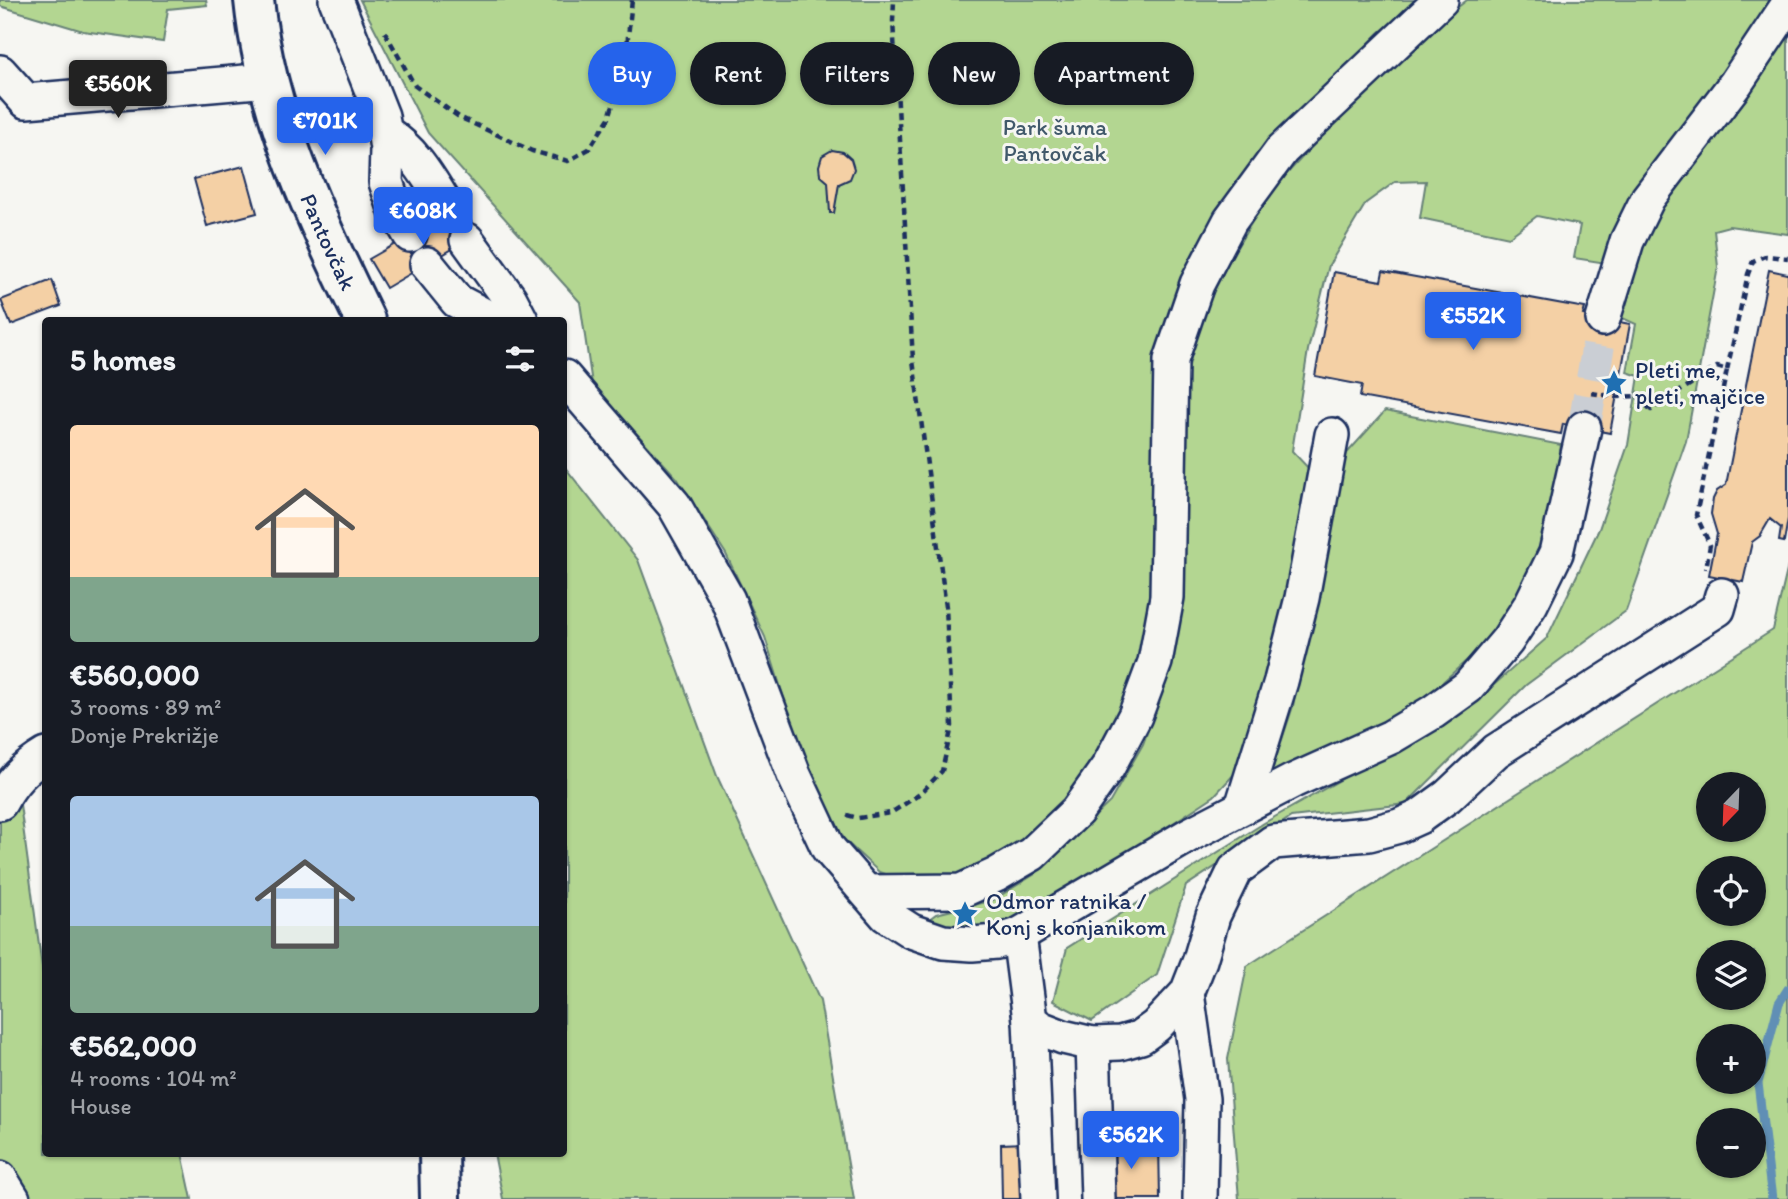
<!DOCTYPE html>
<meta charset="utf-8">
<style>
body{margin:0;font-family:Itim,sans-serif;background:#242831;color:#f1f3f6;height:100vh;display:flex;flex-direction:column;font-size:26px;white-space:nowrap}
*{box-sizing:border-box;margin:0}
p{font-size:23px;color:#9ea1a6}
.icon{flex:none;width:38px;height:38px;fill:none;stroke:currentColor;stroke-width:2;stroke-linecap:round;stroke-linejoin:round}
.map{position:relative;flex:1;overflow:hidden}
.side{position:absolute;left:42px;top:317px;width:525px;height:840px;display:flex;flex-direction:column;background:#171b24;border-radius:7px;box-shadow:0 2px 5px #0004}
.side>*{flex:none}
.banner{position:absolute;left:588px;top:42px;width:665px;height:63px;display:flex;gap:14px}
.needle{width:46px;rotate:203deg}
.fabs{position:absolute;left:1696px;top:772px;display:grid;gap:14px}
.fabs a{display:grid;place-items:center;width:70px;height:70px;border-radius:50%;background:#171b24;box-shadow:0 2px 5px #0004;font-size:35px}
.price{position:absolute;translate:-50% -60px;padding:0 16px;border-radius:7px;background:#2563eb;color:#fff;font-size:23px;line-height:46px;filter:drop-shadow(0 2px 4px #0008)}
.price::after{content:'';position:absolute;left:50%;top:42px;width:21px;height:16px;margin-left:-10px;background:inherit;clip-path:polygon(0 0,100% 0,50% 100%)}
.price.active{background:#222;color:#fff}
ul{padding:0;list-style:none}
li{display:grid;align-content:center;gap:14px;height:371px;padding:0 28px}
li span{display:grid;place-items:center;height:217px;border-radius:7px;color:#555}
li>.icon{margin-inline-start:auto}
span .icon{width:126px;height:126px;fill:#fffc;stroke-width:1}
li b{font-size:30px}
h2{display:flex;justify-content:space-between;align-items:center;height:84px;padding:0 28px;font-size:30px}
.tag{padding:0 24px;border-radius:32px;background:#171b24;box-shadow:0 2px 5px #0004;font-size:24px;line-height:63px}
.tag.active{background:#2563eb;color:#fff}
.map>svg:first-child{display:block}
</style>
<div class="map">
<svg width="1788" height="1199" viewBox="0 0 1788 1199">
<rect width="100%" height="100%" fill="#f6f6f2"/>
<filter id="ink" filterUnits="userSpaceOnUse"><feTurbulence type="fractalNoise" baseFrequency=".0143" numOctaves="2"/><feDisplacementMap in="SourceGraphic" scale="14" xChannelSelector="R" yChannelSelector="G"/><feConvolveMatrix kernelMatrix="1 2 1 2 8 2 1 2 1" color-interpolation-filters="sRGB"/></filter>
<g filter="url(#ink)">
<g fill="#b3d691" stroke="#678278" stroke-width="2" fill-rule="evenodd">
<path d="M0,0H206L207,5L168,9L163,42L83,31L0,6Z"/>
<path d="M360,0H1418L1379,33L1289,127L1182,289L1159,562L1140,657L1110,740L1071,799L1023,842L945,883L907,882L879,872L839,835L817,790L796,737L765,637L726,554L677,478L592,384L580,302L428,133Z"/>
<path d="M1467,0H1781L1606,263L1574,258L1580,225L1537,216L1509,237L1420,218L1426,181L1395,182L1366,203L1329,265L1308,350L1292,451L1312,472L1279,649L1238,770L1214,796L1049,905L1010,922L963,929L935,925L928,920L936,914L993,900L1035,874L1110,802L1143,744L1169,672L1183,599L1187,373L1202,315L1231,257L1270,192L1396,56Z"/>
<path d="M1788,36V234L1729,226L1714,230L1718,267L1686,441L1626,611L1526,685L1406,804L1291,817L1186,886L1157,975L1092,1021L1053,1001L1067,948L1264,823L1469,707L1547,638L1599,529L1628,445L1639,376L1627,372L1636,324L1618,316L1634,246L1665,194L1745,95Z"/>
<path d="M1385,411L1561,445L1550,514L1533,575L1495,635L1407,714L1271,773L1293,706L1339,462Z"/>
<path d="M564,466L638,560L717,776L820,1001L854,1199H503L494,1153H564Z"/>
<path d="M1788,566V1199H1239L1228,1059L1247,966L1773,630ZM1708,784H1754V830H1708ZM1708,868H1754V914H1708ZM1708,952H1754V998H1708ZM1708,1036H1754V1082H1708ZM1708,1120H1754V1166H1708Z"/>
<path d="M0,787L19,797L45,989L46,1153H182L192,1199H0Z"/>
</g>
<g fill="none" stroke-linecap="round" stroke-linejoin="round">
<path stroke="#608fb5" stroke-width="9" d="M1772,1199L1758,1083L1779,1003L1788,989"/>
</g>
<g fill="#f4d0a5" stroke="#1b2f5e" stroke-width="2">
<path d="M832,150L843,152L851,159L854,169L850,179L839,184L834,213H830L828,182L820,175L819,166L822,156Z"/>
<path d="M244,166L257,213L207,226L194,179Z"/>
<path d="M462,206L478,234L386,288L369,259Z"/>
<path d="M1769,270L1788,274V519L1784,542L1779,541L1781,528L1770,519L1760,536L1752,542L1743,582L1709,575L1717,534L1711,514L1713,499L1717,491L1726,485Z"/>
<path d="M1383,271L1585,308L1583,315L1630,324L1610,433L1563,424L1561,434L1360,397L1362,385L1315,376L1334,272L1381,281Z"/>
<path d="M52,280L61,306L11,325L1,300Z"/>
<path d="M1029,1143L1030,1199H1002L1001,1144Z"/>
<path d="M1159,1143L1160,1199H1102L1101,1144Z"/>
</g>
<g fill="none" stroke-linecap="round" stroke-linejoin="round">
<path stroke="#caced4" stroke-width="33" stroke-dasharray="33 17" stroke-linecap="butt" d="M1584,428L1603,319"/>
<defs>
<g id="minor">
<path d="M336,0L382,116L387,149L386,182L396,211L410,235"/>
<path d="M0,72L26,101L269,80"/>
<path d="M385,132C417,153 430,180 450,212"/>
<path d="M467,240L510,299L521,320"/>
<path d="M427,264L457,301L493,320"/>
<path d="M1603,319L1627,241L1648,198L1736,83L1788,5"/>
<path d="M564,377L674,505L728,600L794,775L828,848L886,915L911,931L943,942L972,944L997,942L1019,935L1189,835L1293,781L1391,737L1433,712L1468,687L1507,641L1531,604L1556,553L1584,428"/>
<path d="M0,803C12,781 24,768 46,755"/>
<path d="M1242,807L1281,681L1302,598L1332,435"/>
<path d="M867,892L961,891L996,875L1032,854L1077,811L1108,767L1135,716L1155,662L1167,597L1171,360L1197,284L1230,221L1282,150L1441,0"/>
<path d="M1019,935L1030,1020L1040,1028L1063,1037L1093,1044L1120,1043L1141,1037L1156,1026L1187,993L1200,960L1213,916L1235,870L1273,842L1369,834L1399,826L1419,817L1448,796L1496,751L1718,609L1722,595"/>
<path d="M1187,993L1202,1099L1200,1199"/>
<path d="M1030,1020L1038,1199"/>
<path d="M1093,1044L1098,1199"/>
<path d="M0,1178L13,1199"/>
</g>
<g id="major">
<path id="s1" d="M254,0C265,113 316,219 365,320"/>
<path d="M439,1153L440,1199"/>
</g>
</defs>
<use href="#minor" stroke="#1b2f5e" stroke-width="38"/>
<use href="#major" stroke="#1b2f5e" stroke-width="44"/>
<g stroke="#1b2f5e" stroke-width="4.5" stroke-dasharray="7 5" stroke-linecap="butt">
<path d="M385,32L415,86L459,117L532,151L568,161L589,149L609,118L625,64L632,0"/>
<path d="M1727,370L1748,274L1753,261L1765,256L1788,258"/>
<path d="M1591,393L1617,397L1637,396L1651,410L1717,367L1727,370L1696,515L1710,545L1706,569"/>
<path d="M847,815L858,818L891,813L920,794L942,771L952,726L946,607L913,360L893,21L894,0"/>
</g>
<use href="#minor" stroke="#f6f6f2" stroke-width="33"/>
<use href="#major" stroke="#f6f6f2" stroke-width="38"/>
</g>
</g>
<defs>
<symbol id="sight-bare" viewBox="-9 -9 18 18"><path d="M0-6L1.8-2.2L6-1.7L2.9 1.2L3.7 5.4L0 3.3L-3.7 5.4L-2.9 1.2L-6-1.7L-1.8-2.2Z" fill="#1f6fb2" stroke="#f6f6f2" stroke-width="2.5" paint-order="stroke"/></symbol>
</defs>
<g fill-rule="evenodd">
<use href="#sight-bare" x="1595" y="364" width="38" height="38"/>
<use href="#sight-bare" x="946" y="895" width="38" height="38"/>
</g>
<g text-anchor="middle" stroke-width="6" stroke-linejoin="round" paint-order="stroke">
<g font-size="23" fill="#41596b" stroke="#f6f6f2">
<text x="1055" y="135">Park šuma<tspan x="1055" dy="26">Pantovčak</tspan></text>
</g>
<g font-size="23" fill="#1b2f5e" stroke="#f6f6f2">
<text dy="8" stroke="none"><textPath href="#s1" startOffset="254">Pantovčak</textPath></text>
</g>
<g font-size="23" fill="#1b2f5e" stroke="#f6f6f2" text-anchor="start">
<text x="1635" y="378">Pleti me,<tspan x="1635" dy="26">pleti, majčice</tspan></text>
<text x="986" y="909">Odmor ratnika /<tspan x="986" dy="26">Konj s konjanikom</tspan></text>
</g>
</g>
</svg>
<div class="fabs">
<a><svg class="needle" viewBox="-14 -14 28 28"><path d="M0-13l5 13h-10z" fill="#e53935"/><path d="M0 13l5-13h-10z" fill="#9ea1a6"/></svg></a>
<a><svg class="icon" aria-label="locate" viewBox="0 0 24 24"><circle cx="12" cy="12" r="6"/><path d="M12 2v4M12 18v4M2 12h4M18 12h4"/></svg></a>
<a><svg class="icon" aria-label="layers" viewBox="0 0 24 24"><path d="M12 4l9 5-9 5-9-5zM3 14l9 5 9-5"/></svg></a>
<a>+</a>
<a>−</a>
</div>
<b class="price active" style="left:118px;top:120px">€560K</b>
<b class="price" style="left:325px;top:157px">€701K</b>
<b class="price" style="left:423px;top:247px">€608K</b>
<b class="price" style="left:1473px;top:352px">€552K</b>
<b class="price" style="left:1131px;top:1171px">€562K</b>
<div class="banner">
<a class="tag active">Buy</a>
<a class="tag">Rent</a>
<a class="tag">Filters</a>
<a class="tag">New</a>
<a class="tag">Apartment</a>
</div>
<section class="side">
<h2>5 homes<svg class="icon" aria-label="filters" viewBox="0 0 24 24"><path d="M4 7h16M4 17h16"/><circle cx="9" cy="7" r="2"/><circle cx="15" cy="17" r="2"/></svg></h2>
<ul>
<li><span style="background:linear-gradient(#ffd9b3 70%,#7fa58c 0)"><svg class="icon" aria-label="home" viewBox="0 0 24 24"><path d="M3 11l9-7 9 7M6 9v11h12V9"/></svg></span><div><b>€560,000</b><p>3 rooms · 89 m²</p><p>Donje Prekrižje</p></div></li>
<li><span style="background:linear-gradient(#a9c7e8 60%,#7fa58c 0)"><svg class="icon" aria-label="home" viewBox="0 0 24 24"><path d="M3 11l9-7 9 7M6 9v11h12V9"/></svg></span><div><b>€562,000</b><p>4 rooms · 104 m²</p><p>House</p></div></li>
</ul>
</section>
</div>
